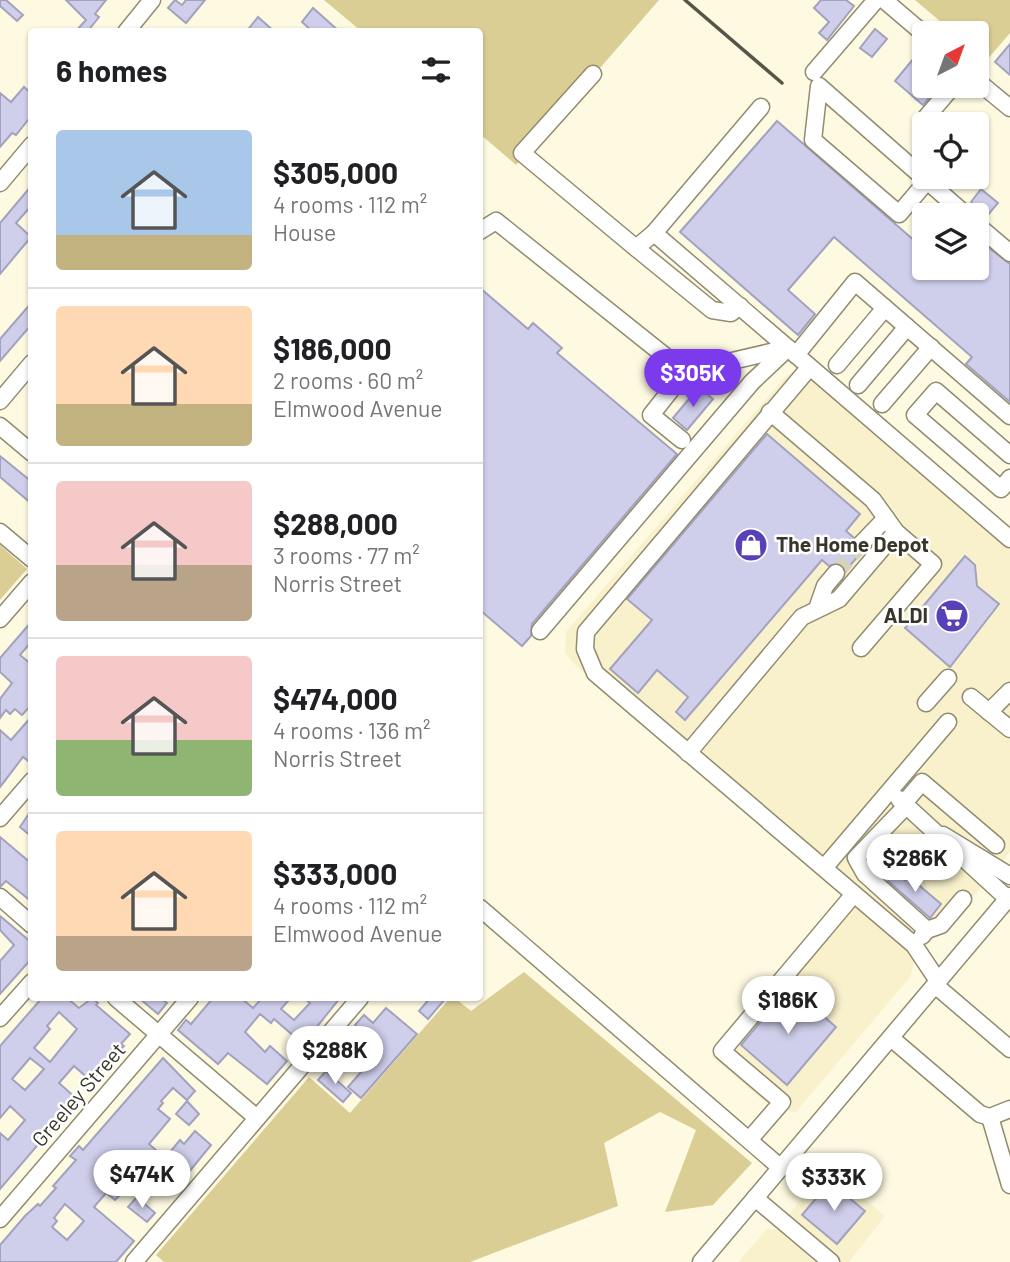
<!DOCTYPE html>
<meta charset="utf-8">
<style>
body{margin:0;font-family:Barlow,sans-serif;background:#f6f6f6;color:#202124;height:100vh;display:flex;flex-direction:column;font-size:26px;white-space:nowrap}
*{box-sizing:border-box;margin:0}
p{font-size:23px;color:#757577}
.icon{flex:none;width:38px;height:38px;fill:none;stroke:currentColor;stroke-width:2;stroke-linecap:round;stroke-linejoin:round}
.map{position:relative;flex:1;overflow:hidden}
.sheet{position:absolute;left:28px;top:28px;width:455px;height:973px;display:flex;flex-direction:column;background:#fff;border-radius:7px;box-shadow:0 2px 5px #0004}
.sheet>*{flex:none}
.needle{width:46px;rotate:41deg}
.fabs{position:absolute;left:912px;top:21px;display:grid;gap:14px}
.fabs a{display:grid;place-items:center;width:77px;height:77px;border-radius:7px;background:#fff;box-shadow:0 2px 5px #0004;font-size:35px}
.price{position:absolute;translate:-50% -60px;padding:0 16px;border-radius:24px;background:#fff;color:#222;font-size:23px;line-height:46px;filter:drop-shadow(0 2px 4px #0008)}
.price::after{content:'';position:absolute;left:50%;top:42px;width:21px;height:16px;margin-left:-10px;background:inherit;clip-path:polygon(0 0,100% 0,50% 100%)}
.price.selected{background:#7c3aed;color:#fff}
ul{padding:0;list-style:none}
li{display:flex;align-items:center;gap:21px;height:175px;padding:0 28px}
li+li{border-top:2px solid #e0e0e0}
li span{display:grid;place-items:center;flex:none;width:196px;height:140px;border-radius:7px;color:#555}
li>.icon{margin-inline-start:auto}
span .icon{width:84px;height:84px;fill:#fffc;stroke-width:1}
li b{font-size:30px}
h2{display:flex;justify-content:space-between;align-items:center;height:84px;padding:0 28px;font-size:30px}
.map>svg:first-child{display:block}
</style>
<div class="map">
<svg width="1010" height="1262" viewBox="0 0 1010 1262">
<rect width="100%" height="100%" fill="#fef9e1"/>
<g fill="#f9f1cc">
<path d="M811,358L1010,528V852L945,931L933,936L916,956L910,977L795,1113L764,1101L711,1056L842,893L573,663L565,652L566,632L785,377Z"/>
<path d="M827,1167L885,1216L849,1262H738L767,1229L776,1230Z"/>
</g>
<g fill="#dbce95">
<path d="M324,0H659L516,165L480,134V32L361,31Z"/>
<path d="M915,0H1010V33L986,61L977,53L976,33H954Z"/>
<path d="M0,545L27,569L0,600Z"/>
<path d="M524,972L752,1163L713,1205L665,1212L696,1130L660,1112L604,1143L618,1206L470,1262H164L156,1255L309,1077L350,1113L450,998H455L471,1011Z"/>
</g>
<g fill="#cfceeb" stroke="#a3a2be" stroke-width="2" fill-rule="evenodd">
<path d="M0,0H6L23,15L17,21L0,6Z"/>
<path d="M66,0H106L95,14L99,17L87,32H75L86,20Z"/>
<path d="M175,0L182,5L186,0H205L186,23L168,8Z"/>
<path d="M821,0H846L854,6L827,40L819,33L829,22L814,8Z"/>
<path d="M313,8L340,32H313L302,22Z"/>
<path d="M258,17L275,32H246Z"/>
<path d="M875,29L887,39L872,57L860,48Z"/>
<path d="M1010,44V75L995,62Z"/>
<path d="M914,58L924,67V86H939L923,105L895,81Z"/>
<path d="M24,87L32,94V115L16,135L12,133L0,147V93L11,102Z"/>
<path d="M777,121L924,249V268H976V238L1010,264V402L966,364L972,357L834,237L788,290L815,314L798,335L680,232Z"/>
<path d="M32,185V205L16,223L31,237L0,274V223Z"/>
<path d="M981,189L998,203L987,216L971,202Z"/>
<path d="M480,288L528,329L533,323L562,348L557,353L677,454L532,624L531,636L522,646L480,610Z"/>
<path d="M32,302V324L0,361V339Z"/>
<path d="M699,387L713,399L687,430L673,418Z"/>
<path d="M767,434L860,514L846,531L853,537L851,548L860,554L846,570L839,563L829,566L822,560L685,720L676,712L688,697L657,670L638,693L610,669L652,620L627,599Z"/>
<path d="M0,456L32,482V504L0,477Z"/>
<path d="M965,556L975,565L977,586L999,604L950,667L905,628Z"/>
<path d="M32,621V641L20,655L32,665V704L22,715L15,709L10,714L6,710L0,718V699L12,683L0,672V658Z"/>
<path d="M32,716V764L23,757L0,787V730L11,740Z"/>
<path d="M32,809V837L20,827Z"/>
<path d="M0,837L32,864V902L6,881L0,887Z"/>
<path d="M895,872L905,880L908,876L941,904L930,918L888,881Z"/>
<path d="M0,916L32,943V958L0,994V961L14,945L0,930Z"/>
<path d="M790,987L836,1027L787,1085L741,1045Z"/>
<path d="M42,998H67L79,1008L92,998L98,1003L96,1005L130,1034L121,1044L124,1046L91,1081L74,1066L59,1083L77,1099L0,1189V1133L8,1140L25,1120L10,1106L0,1118V1046ZM59,1012L77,1029L50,1062L34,1048L50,1029L47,1026ZM30,1058L44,1069L25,1090L12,1079Z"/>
<path d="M139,998H160L167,1003L158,1014Z"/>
<path d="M213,998H241L253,1008L262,998H283L288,1001L281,1009L294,1020L310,1003L304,998H340L303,1044L274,1019L271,1023L260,1014L245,1032L265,1052L270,1046L287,1061L267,1084L228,1053L218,1064L178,1030L186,1020L191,1024Z"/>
<path d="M430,998H446L428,1019L419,1011Z"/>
<path d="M386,1008L417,1034L361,1098L348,1087L368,1064L346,1044L359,1029L355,1025L364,1015L373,1023Z"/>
<path d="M163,1058L195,1091L187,1100L173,1088L161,1101L163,1103L158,1109L170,1119L149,1144L165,1158L180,1140L184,1144L195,1131L211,1145L180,1183L140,1153L115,1185L123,1192L115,1200L106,1193L94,1207L134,1241L116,1262H0V1245L25,1216L38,1204L40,1206L56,1188L53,1186L76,1160L70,1156L79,1146L83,1150ZM65,1204L84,1221L67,1240L52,1227L57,1221L54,1218Z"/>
<path d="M326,1071L351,1093L343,1102L318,1080Z"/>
<path d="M187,1101L199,1114L189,1125L176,1114Z"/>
<path d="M830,1182L865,1211L837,1244L802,1215Z"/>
<path d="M137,1197L155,1213L147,1222L128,1207Z"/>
</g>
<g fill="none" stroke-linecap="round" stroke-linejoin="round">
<path stroke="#d6d2bc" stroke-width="16" stroke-dasharray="16 8" stroke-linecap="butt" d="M836,573L861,544"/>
<defs>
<g id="minor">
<path d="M884,0L924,34"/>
<path d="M126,32L152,0"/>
<path d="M814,72L876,0"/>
<path d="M593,74L522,153L636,248L654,233"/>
<path d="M976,80L1010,108"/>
<path d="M923,121L953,86"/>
<path d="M927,181L899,214L813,140L819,86L966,215"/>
<path d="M0,183L32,145"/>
<path d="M976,224L1010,253"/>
<path d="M480,231L496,221L685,372L788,348L1010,539"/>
<path d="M636,248L712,310L731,313L740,306"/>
<path d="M796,355L855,282L1010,416"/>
<path d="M837,365L885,308"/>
<path d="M809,368L586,632L585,649L595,673L914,945L938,981"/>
<path d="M858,385L907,327"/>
<path d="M0,401L32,363"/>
<path d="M882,404L931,347"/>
<path d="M770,412L873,500L896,532L933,564L861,648"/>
<path d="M0,426L32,453"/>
<path d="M682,440L651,415L685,372"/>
<path d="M1010,455L936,391L915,415L1001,489L1010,478"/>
<path d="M0,532L32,559"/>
<path d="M861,544L886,518"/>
<path d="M817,609L825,586L836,573"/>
<path d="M0,619L32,582"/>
<path d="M540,631L752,382L788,348L654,233L761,107"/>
<path d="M971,697L1010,729"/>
<path d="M926,703L948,678"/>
<path d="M989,712L1010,691"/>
<path d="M688,753L802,617L839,599L896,532"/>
<path d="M899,799L1008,899"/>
<path d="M904,803L922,782L996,845"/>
<path d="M907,805L856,858L865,874L927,930"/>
<path d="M0,818L32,781"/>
<path d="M943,835L1010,876"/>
<path d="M824,868L948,722"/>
<path d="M0,897L32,925"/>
<path d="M480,908L781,1168"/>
<path d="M922,936L927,930L941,925L963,899"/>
<path d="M935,985L1010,1049"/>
<path d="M116,998L257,1118"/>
<path d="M0,1018L32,982"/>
<path d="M891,1038L980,1114L990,1117L1010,1109"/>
<path d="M990,1117L1010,1185"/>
<path d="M749,1140L782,1102L722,1051L854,894"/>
<path d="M755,1198L831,1262"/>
<path d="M0,1219L190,998"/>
<path d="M134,1262L360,998"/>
<path d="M701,1262L1010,896"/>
</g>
</defs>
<use href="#minor" stroke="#918b70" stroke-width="19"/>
<use href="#minor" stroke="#fff" stroke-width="16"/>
<path stroke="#585548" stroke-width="3.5" d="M685,0L782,83"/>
</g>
<defs>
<symbol id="shop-disc" viewBox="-11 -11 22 22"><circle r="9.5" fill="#5840b8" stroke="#fff"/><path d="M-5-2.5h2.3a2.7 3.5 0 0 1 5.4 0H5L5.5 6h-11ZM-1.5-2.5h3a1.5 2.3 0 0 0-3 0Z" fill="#fff"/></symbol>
<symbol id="supermarket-disc" viewBox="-11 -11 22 22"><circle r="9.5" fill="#5840b8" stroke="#fff"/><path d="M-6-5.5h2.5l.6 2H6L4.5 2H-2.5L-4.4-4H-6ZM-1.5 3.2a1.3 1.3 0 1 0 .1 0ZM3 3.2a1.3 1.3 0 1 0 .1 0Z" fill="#fff"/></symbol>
</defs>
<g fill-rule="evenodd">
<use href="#shop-disc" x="732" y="526" width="38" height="38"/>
<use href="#supermarket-disc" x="933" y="597" width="38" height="38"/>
</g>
<g text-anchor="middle" stroke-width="5" stroke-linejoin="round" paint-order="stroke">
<g font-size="21" font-weight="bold" fill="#38352a" stroke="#fff" text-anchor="start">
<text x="776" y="552">The Home Depot</text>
<text x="928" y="623" text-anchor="end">ALDI</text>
</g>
<g font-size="21" fill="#38352a" stroke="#fff">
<text transform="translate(79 1095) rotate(-49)" y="7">Greeley Street</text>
</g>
</g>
</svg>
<div class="fabs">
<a><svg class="needle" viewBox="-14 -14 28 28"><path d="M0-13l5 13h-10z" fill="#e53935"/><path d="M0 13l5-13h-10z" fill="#757577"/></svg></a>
<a><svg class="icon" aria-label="locate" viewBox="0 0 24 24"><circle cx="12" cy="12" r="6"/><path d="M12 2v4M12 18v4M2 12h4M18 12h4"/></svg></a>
<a><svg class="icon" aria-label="layers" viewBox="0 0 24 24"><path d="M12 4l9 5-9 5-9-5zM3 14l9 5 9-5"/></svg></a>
</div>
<b class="price selected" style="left:693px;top:409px">$305K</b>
<b class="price" style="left:915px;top:894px">$286K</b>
<b class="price" style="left:788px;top:1036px">$186K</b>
<b class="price" style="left:335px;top:1086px">$288K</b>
<b class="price" style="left:142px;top:1210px">$474K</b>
<b class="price" style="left:834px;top:1213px">$333K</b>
<section class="sheet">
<h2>6 homes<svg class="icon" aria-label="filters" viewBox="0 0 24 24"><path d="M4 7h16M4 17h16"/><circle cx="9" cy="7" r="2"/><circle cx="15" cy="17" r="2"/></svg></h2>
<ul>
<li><span style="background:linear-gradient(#a9c7e8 75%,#c2b280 0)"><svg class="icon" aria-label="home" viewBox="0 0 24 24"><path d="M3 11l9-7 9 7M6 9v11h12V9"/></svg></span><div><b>$305,000</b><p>4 rooms · 112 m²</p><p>House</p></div></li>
<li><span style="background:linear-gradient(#ffd9b3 70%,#c2b280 0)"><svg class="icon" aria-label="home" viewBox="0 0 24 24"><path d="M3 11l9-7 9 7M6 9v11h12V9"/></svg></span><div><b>$186,000</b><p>2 rooms · 60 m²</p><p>Elmwood Avenue</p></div></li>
<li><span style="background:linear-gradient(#f6c9c9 60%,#b9a48a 0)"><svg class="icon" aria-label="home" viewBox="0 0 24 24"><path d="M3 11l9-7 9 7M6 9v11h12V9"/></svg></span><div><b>$288,000</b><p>3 rooms · 77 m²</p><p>Norris Street</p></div></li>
<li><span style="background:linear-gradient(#f6c9c9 60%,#8fb573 0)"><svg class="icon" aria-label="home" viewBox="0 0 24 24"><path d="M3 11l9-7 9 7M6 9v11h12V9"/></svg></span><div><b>$474,000</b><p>4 rooms · 136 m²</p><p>Norris Street</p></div></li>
<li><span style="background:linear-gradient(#ffd9b3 75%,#b9a48a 0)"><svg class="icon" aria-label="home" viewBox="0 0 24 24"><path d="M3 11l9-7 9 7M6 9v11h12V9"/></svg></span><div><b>$333,000</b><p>4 rooms · 112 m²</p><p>Elmwood Avenue</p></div></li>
</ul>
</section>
</div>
